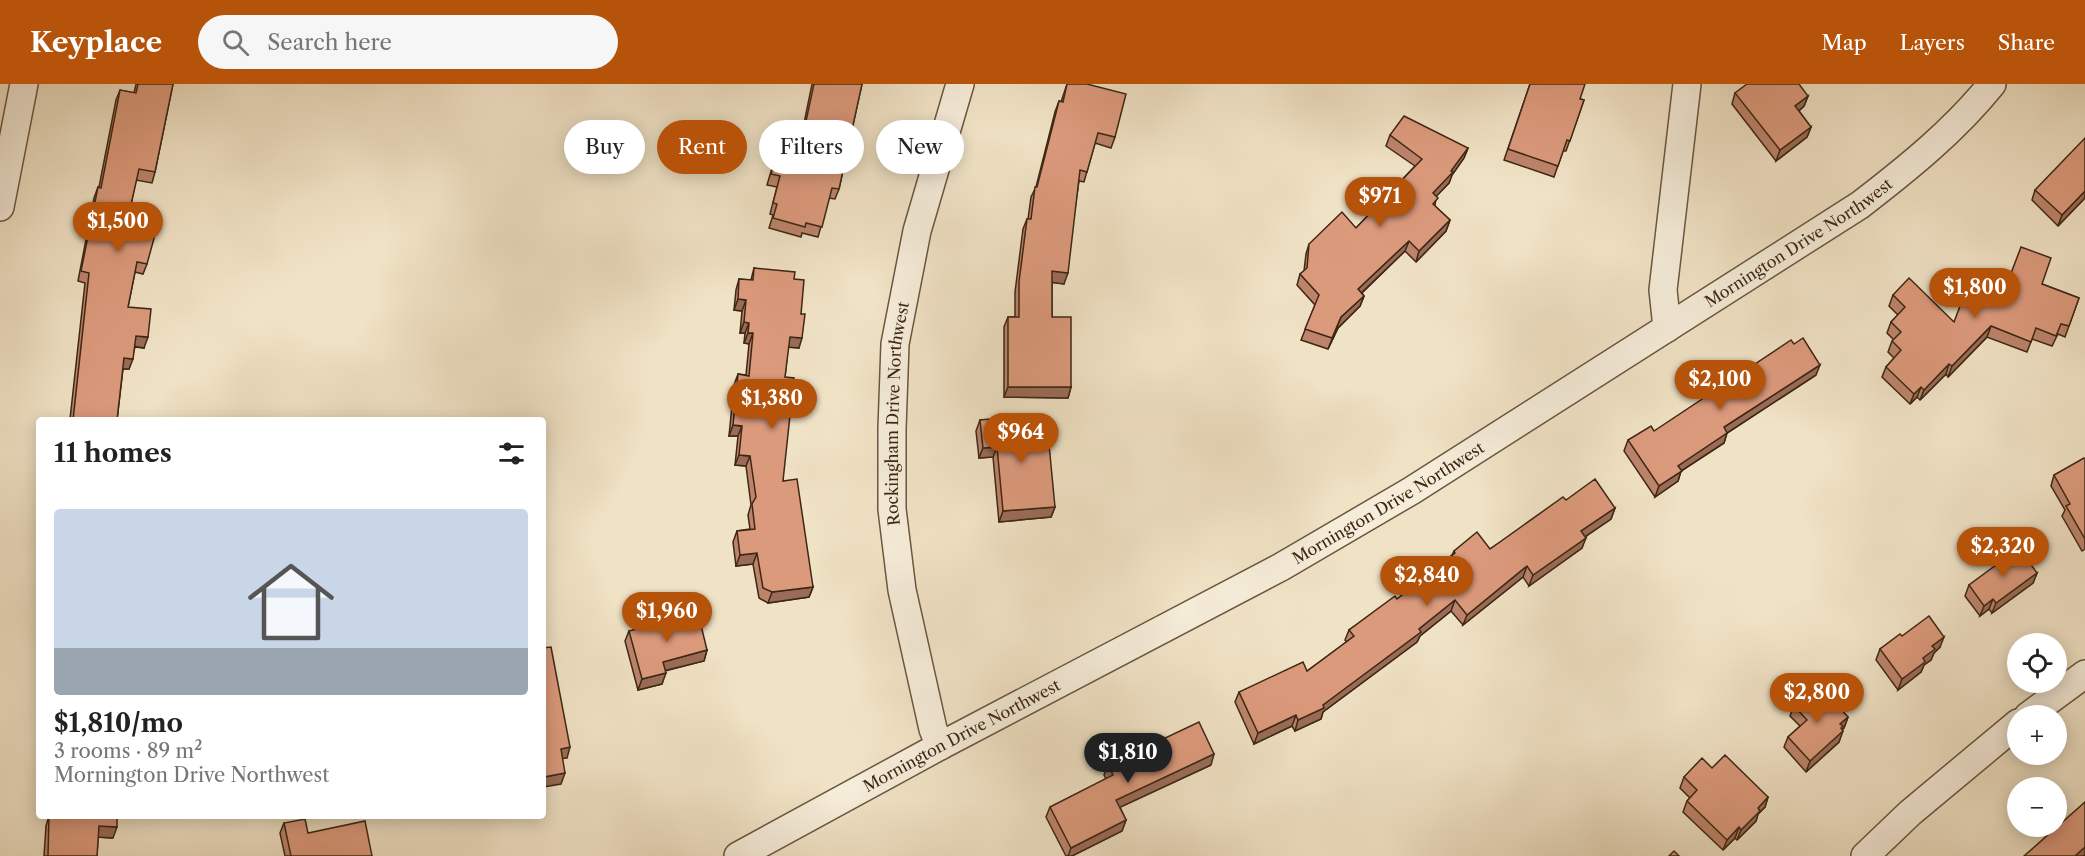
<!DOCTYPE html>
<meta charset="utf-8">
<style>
body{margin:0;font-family:"Libre Caslon Text",serif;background:#f6f6f6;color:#222;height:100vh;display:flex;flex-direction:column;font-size:22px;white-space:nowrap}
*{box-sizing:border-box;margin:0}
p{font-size:20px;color:#767676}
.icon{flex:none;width:33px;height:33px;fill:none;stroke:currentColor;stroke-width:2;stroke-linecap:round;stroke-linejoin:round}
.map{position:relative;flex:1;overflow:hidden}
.panel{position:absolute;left:36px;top:333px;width:510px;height:402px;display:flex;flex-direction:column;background:#fff;border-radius:6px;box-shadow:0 3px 15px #0003}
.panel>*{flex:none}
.top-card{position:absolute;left:564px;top:36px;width:570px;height:54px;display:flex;gap:12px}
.buttons{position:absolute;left:2007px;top:549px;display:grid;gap:12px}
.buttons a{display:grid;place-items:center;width:60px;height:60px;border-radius:50%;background:#fff;box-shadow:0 3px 15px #0003;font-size:30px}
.price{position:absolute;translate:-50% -51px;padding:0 14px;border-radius:21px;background:#b45309;color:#fff;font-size:20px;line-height:39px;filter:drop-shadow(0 2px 3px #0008)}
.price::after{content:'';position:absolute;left:50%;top:36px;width:18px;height:14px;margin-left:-9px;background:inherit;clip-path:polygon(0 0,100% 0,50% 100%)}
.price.selected{background:#222;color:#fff}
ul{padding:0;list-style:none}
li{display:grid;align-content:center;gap:12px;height:318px;padding:0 18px}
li+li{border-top:2px solid #e0e0e0}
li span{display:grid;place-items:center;height:186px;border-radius:6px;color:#555}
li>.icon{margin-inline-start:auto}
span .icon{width:108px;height:108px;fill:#fffc;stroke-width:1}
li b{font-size:26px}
h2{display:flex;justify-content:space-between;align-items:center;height:72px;padding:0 18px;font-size:26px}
.tag{padding:0 21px;border-radius:27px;background:#fff;box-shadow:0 3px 15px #0003;font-size:21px;line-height:54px}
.tag.selected{background:#b45309;color:#fff}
header{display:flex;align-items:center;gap:36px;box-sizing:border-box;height:84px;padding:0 30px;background:#b45309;color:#fff}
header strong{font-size:28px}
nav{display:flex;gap:33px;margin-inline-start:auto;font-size:21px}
.search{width:420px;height:54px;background:#f6f6f6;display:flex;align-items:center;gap:15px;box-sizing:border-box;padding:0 21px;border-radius:33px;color:#767676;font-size:22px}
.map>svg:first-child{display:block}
</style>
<header>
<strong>Keyplace</strong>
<div class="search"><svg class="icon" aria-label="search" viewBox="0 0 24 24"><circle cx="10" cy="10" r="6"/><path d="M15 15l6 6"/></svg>Search here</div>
<nav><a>Map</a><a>Layers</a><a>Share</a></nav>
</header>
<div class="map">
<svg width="2085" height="772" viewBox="0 0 2085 772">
<rect width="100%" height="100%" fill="#f0e2c5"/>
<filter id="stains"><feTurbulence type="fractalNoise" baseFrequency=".00333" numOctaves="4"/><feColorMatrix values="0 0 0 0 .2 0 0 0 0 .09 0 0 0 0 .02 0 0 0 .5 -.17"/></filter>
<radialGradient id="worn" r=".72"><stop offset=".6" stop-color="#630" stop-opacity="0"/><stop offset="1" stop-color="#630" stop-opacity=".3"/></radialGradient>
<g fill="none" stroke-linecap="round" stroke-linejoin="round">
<defs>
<g id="minor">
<path d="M0,123L24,0"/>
<path d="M1667,244L1663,206L1687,0"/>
<path d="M2028,632L2085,590"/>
<path id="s1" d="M940,662L933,645L902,506L892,425V345L895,260L917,147L960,0"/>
<path id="s2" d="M738,772L940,662L1281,483L1411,407L1860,121C1908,84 1954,47 1992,0"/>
<path d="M1865,772L1910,729L2018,639"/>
</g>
</defs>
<use href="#minor" stroke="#6a5640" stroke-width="30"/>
<use href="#minor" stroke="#f5ecd9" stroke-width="27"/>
</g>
<g fill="#bd846b" stroke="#3d2714" stroke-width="1.5">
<path d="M136,0H173L155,88L152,99L136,96L130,125L139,131L147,180L143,190L135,188L128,223L144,264L135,263L129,285H123L117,336L70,335L85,199L78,197L94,114L98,103H99L116,16L120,6L134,9Z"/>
<path d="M812,0H862L839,105L835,115L829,114L818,153L802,149L801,153L769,144L773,131L770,130L777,103L767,101L777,67L791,72L795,63L799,64Z"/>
<path d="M1067,0H1087L1115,53L1111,64L1095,59L1084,98L1079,97L1064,200L1052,198V233L1071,303L1068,314L1004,313V243L1008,233H1015V208L1023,145L1027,135H1028L1031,113L1036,103L1055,28L1059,17L1061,18Z"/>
<path d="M1530,0L1584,16L1566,67H1563L1554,93L1504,76Z"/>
<path d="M1735,9L1808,12L1804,22L1799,27L1811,43L1807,53L1776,77L1732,20Z"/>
<path d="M1390,51L1468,64L1464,74L1452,91L1449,99L1436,112L1435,122L1450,136L1446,147L1416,178L1405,167L1362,209L1364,212L1360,222L1338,244L1328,265L1301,256L1315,221L1297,201L1300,190L1304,187L1306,170L1309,160L1356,144L1415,82L1386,62Z"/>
<path d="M2035,106L2085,114L2058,142L2032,116Z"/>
<path d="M754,184L794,195L801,230L799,264L788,263L785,293L783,397L813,503L809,513L768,519L759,514L753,480L736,482L733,458L737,447L750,445L748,431L751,421L746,382L735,381L738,352H729L734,301L738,290L746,291L749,260L744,259L745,249H740L742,227L734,226L736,206L739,195L751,196Z"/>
<path d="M2042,200L2079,214L2065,253L2058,250L2052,262L2032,255L2027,268L1987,253L1948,293L1946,290L1920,316L1917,313L1910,320L1882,293L1886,283L1894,274L1888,268L1892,257L1894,256L1887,249L1891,238L1898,231L1889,222L1893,211L1954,238L2005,205Z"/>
<path d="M1816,291L1727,349L1724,359L1681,387L1678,397L1655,413L1624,367L1628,356Z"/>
<path d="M980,336L1025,352L1055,423L1051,433L999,438L993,373L979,374L976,347Z"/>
<path d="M2085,375V465L2082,467L2062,432L2065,426L2051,402L2054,391Z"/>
<path d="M1566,416L1615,424L1611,435L1585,453L1582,464L1529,502L1523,493L1463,541L1451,527L1420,552L1417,558L1323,628L1321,635L1295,647L1292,642L1254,660L1235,618L1239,608L1307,587L1347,558L1345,556L1349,546L1397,515L1452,471L1454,467L1490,465Z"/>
<path d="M2037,489L2033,499L1992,529L1989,525L1980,532L1965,512L1969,501Z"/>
<path d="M629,547L707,566L704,577L665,587L662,600L638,606L625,557Z"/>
<path d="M1902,552L1940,563L1934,569L1931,576L1924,581L1921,588L1898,606L1876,576L1880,565Z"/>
<path d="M1826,619L1848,633L1844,644L1842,646L1839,658L1806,688L1784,663L1788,653L1800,642L1790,632L1794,622Z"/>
<path d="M1108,681H1211L1120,723L1126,736L1122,747L1072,772H1066L1046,733L1050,723L1106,695L1104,691Z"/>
<path d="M1712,684L1768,713L1765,723L1758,730L1756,737L1737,756L1735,754L1723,766L1683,728L1687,717L1690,714L1680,704L1684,693Z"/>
<path d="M49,732L113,754L98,753L97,772H44L46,742Z"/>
<path d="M284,739L308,749L372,772H285L280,749Z"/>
</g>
<g fill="#9a6c57" stroke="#3d2714" stroke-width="1.5">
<path d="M1808,12L1804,22L1791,33L1795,22Z"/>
<path d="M1811,43L1807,53L1776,77L1780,66Z"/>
<path d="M1468,64L1464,74L1452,91L1449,99L1429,120L1433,109Z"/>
<path d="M2085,107V114L2058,142L2062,131Z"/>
<path d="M1450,136L1446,147L1416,178L1419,167Z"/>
<path d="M1409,157L1405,167L1354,216L1358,205Z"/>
<path d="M1052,187L1068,189L1064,200L1048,198Z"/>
<path d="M1364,212L1360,222L1338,244L1328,265L1341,233Z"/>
<path d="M738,215L746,216L742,227L734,226Z"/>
<path d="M744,238L749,239L745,249H740Z"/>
<path d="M1991,242L1987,253L1948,293L1952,282Z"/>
<path d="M748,249H753L749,260L744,259Z"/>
<path d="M136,252L148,253L144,264L132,262Z"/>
<path d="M790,253L802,254L799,264L786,263Z"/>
<path d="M124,274L133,275L129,285H120Z"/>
<path d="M1949,280L1946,290L1920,316L1924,306Z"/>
<path d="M1820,281L1816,291L1727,349L1724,359L1681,387L1678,397L1655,413L1659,402L1678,382L1724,343Z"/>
<path d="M1008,303H1071L1068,314L1004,313Z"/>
<path d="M1921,303L1917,313L1910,320L1914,310Z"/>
<path d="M733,341L742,342L738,352H729Z"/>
<path d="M997,363L993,373L979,374L983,364Z"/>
<path d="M739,371L750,372L746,382L735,381Z"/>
<path d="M1055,423L1051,433L999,438L1003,427Z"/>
<path d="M1615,424L1611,435L1577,458L1581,447Z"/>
<path d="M1586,454L1582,464L1529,502L1533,491Z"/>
<path d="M757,469L753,480L736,482L740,471Z"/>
<path d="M1527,482L1523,493L1463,541L1467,531Z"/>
<path d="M2037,489L2033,499L1992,529L1996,519Z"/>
<path d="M813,503L809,513L768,519L772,508Z"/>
<path d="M1993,515L1989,525L1980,532L1984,522Z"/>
<path d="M1455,516L1451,527L1420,552L1417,558L1323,628L1321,635L1295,647L1298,636L1323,621Z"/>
<path d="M1944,553L1940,563L1934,569L1931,576L1924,581L1921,588L1898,606L1902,595L1923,574L1932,562Z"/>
<path d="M707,566L704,577L659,588L663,578Z"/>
<path d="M666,589L662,600L638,606L642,595Z"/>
<path d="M1296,631L1292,642L1254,660L1258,649Z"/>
<path d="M1848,633L1844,644L1841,646L1843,647L1839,658L1806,688L1810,677L1840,640Z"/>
<path d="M570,663L567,674L557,675L561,665Z"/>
<path d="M1214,670L1211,681L1112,727L1116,716Z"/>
<path d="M565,689L561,700L543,703L544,693Z"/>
<path d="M1768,713L1765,723L1758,730L1756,737L1737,756L1741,746L1758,724Z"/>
<path d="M1126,736L1122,747L1072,772H1068L1071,764Z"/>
<path d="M99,742L117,743L113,754L95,753Z"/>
<path d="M1739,743L1735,754L1723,766L1727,756Z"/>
<path d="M2085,763V771L2083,772H2075Z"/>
</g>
<g fill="#dc9a7c" stroke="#3d2714" stroke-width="1.5">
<path d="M138,0H173L155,88L139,85L130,125L140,127L139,131L159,136L147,180L137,178L128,223L151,225L148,253L136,252L133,275L124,274L117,336H68H73L89,189L81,187L98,103L101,104L120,6L136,9Z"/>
<path d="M814,0H862L839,105L832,104L822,143L806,139L805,143L773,134L777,120L773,119L780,92L771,90L777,67L792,72L795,63L800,65Z"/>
<path d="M1067,0H1087L1126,10L1115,53L1098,49L1087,88L1080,86L1068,189L1052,187V233H1071V303H1008V233H1019V198L1027,135H1031L1035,103H1037L1059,17L1063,18Z"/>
<path d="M1530,0H1585L1580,15L1584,16L1570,57L1567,56L1558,82L1508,65Z"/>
<path d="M1747,0H1799L1808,12L1795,22L1811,43L1780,66L1735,9Z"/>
<path d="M1404,32L1468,64L1451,87L1453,88L1433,109L1438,114L1433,120L1450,136L1419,167L1409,157L1358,205L1364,212L1341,233L1332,254L1305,245L1319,211L1300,190L1307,184L1309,160L1342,128L1356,144L1422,75L1390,51Z"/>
<path d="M2085,54V107L2062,131L2035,106Z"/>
<path d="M2021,163L2051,174L2042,200L2079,214L2069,242L2061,240L2056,252L2036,244L2031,258L1991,242L1952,282L1949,280L1924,306L1921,303L1914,310L1886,283L1901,266L1892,257L1901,248L1891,238L1905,223L1893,211L1909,194L1954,238L1971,193L2005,205Z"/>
<path d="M754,184L795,188L794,195L804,196L801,230H805L802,254L790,253L785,293L794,294L783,397L797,395L813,503L772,508L763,504L757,469L740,471L737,447L755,445L752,420L756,413L750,372L739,371L742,342L733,341L738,290L749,292L753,249H748L749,239L744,238L746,216L738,215L739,195L753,196Z"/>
<path d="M1803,254L1820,281L1724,343L1727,349L1678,382L1682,387L1659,402L1628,356L1651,342L1654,347L1791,256L1794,260Z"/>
<path d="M1023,332L1025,352L1048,350L1055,423L1003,427L997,363L983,364L980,336Z"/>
<path d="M2084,374L2085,375V455L2066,422L2070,420L2054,391Z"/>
<path d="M1595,395L1615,424L1581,447L1586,454L1533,491L1527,482L1467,531L1455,516L1419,545L1421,548L1323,621L1324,624L1298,636L1296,631L1258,649L1239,608L1303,578L1307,587L1354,552L1349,546L1395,512L1397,515L1455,469L1454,467L1477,448L1490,465L1563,413L1566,416Z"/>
<path d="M2019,464L2037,489L1996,519L1993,515L1984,522L1969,501Z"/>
<path d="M698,529L707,566L663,578L666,589L642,595L629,547Z"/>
<path d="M1929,532L1944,553L1932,562L1935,565L1923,574L1925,578L1902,595L1880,565L1900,550L1902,552Z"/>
<path d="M551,563L570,663L561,665L565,689L544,693L543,688V564Z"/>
<path d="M1813,604L1826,619L1831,614L1848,633L1840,640L1843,642L1841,644L1843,647L1810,677L1788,653L1807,636L1794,622Z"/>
<path d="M1199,638L1214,670L1116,716L1126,736L1071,764L1050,723L1113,691L1108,681Z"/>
<path d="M1725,671L1768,713L1758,724L1760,727L1741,746L1739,743L1727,756L1687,717L1697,706L1684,693L1702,674L1712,684Z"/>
<path d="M2085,718V763L2075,772H2024Z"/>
<path d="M49,732H117V743L99,742L97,772H48Z"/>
<path d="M305,735L308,749L365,737L372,772H291L284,739Z"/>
<path d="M1674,767L1679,772H1669Z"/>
</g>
<g text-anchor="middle" stroke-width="6" stroke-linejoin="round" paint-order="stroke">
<g font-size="16" fill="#3d2714" stroke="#f5ecd9">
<text dy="6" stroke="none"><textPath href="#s2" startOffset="1226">Mornington Drive Northwest</textPath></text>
<text dy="6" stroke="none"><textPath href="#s1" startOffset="338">Rockingham Drive Northwest</textPath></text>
<text dy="6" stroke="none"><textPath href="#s2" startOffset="740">Mornington Drive Northwest</textPath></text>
<text dy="6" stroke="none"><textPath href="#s2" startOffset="254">Mornington Drive Northwest</textPath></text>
</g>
</g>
<rect width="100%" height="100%" filter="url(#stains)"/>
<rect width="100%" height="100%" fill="url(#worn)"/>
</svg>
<div class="buttons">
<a><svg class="icon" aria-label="locate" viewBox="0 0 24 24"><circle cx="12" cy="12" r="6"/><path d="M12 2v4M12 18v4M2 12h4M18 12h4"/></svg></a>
<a>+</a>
<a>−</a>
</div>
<b class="price" style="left:1380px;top:144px">$971</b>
<b class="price" style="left:118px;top:169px">$1,500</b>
<b class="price" style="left:1975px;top:235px">$1,800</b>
<b class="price" style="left:1720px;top:327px">$2,100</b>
<b class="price" style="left:772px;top:346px">$1,380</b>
<b class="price" style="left:1021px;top:380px">$964</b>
<b class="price" style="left:2003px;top:494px">$2,320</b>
<b class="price" style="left:1427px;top:523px">$2,840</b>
<b class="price" style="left:667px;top:559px">$1,960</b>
<b class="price" style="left:1817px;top:640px">$2,800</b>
<b class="price selected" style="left:1128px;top:700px">$1,810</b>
<div class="top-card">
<a class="tag">Buy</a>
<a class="tag selected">Rent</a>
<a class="tag">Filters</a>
<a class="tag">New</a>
</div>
<section class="panel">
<h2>11 homes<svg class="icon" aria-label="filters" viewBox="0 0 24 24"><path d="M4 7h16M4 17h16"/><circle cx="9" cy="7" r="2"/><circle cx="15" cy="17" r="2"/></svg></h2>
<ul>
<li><span style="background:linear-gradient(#c9d6e8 75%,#9aa5b1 0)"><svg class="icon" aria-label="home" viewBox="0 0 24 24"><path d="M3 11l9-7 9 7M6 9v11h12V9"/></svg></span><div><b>$1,810/mo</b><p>3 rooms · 89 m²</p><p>Mornington Drive Northwest</p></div></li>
</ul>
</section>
</div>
